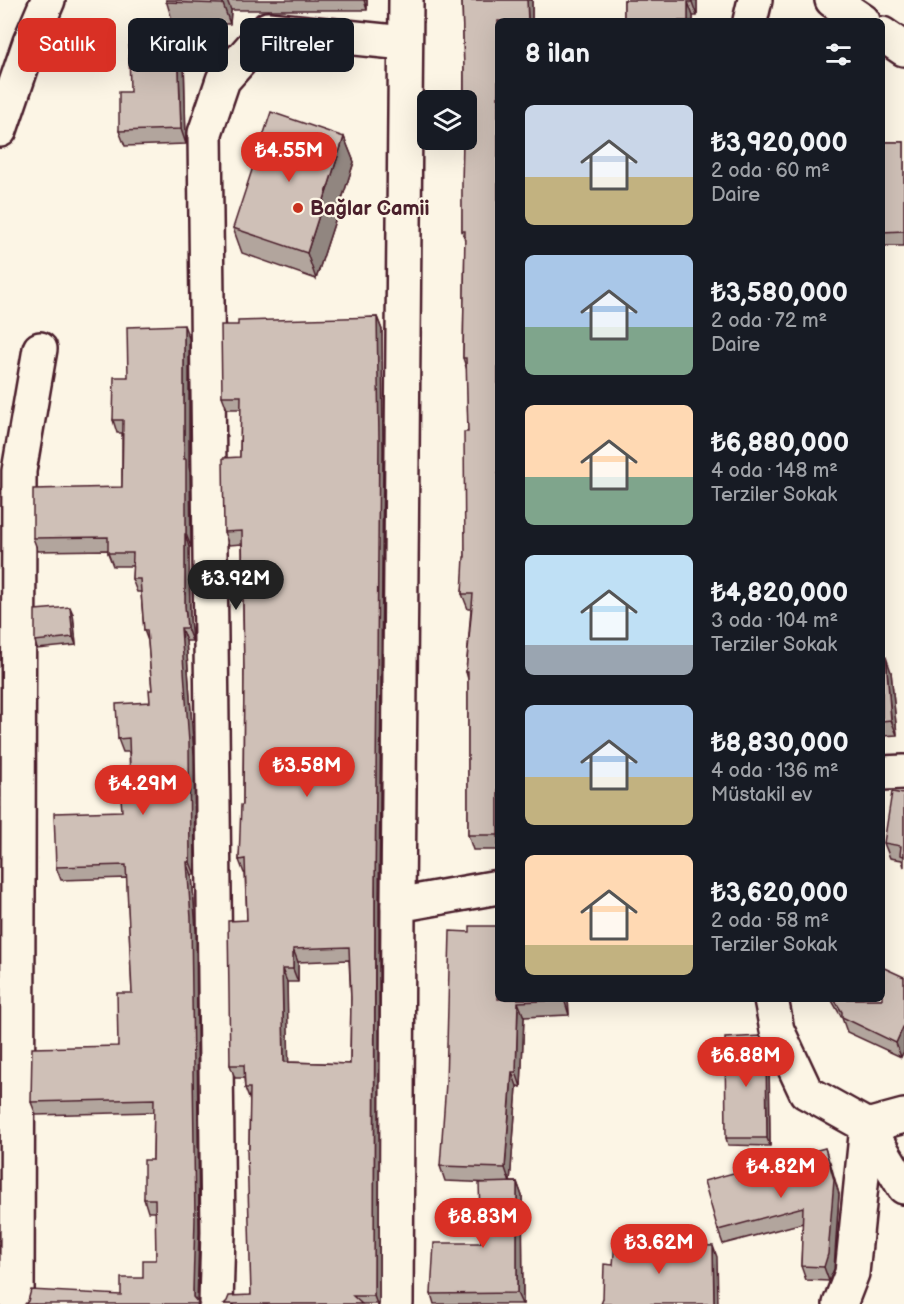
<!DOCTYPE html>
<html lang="tr">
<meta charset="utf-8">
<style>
body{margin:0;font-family:"Balsamiq Sans",sans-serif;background:#242831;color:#f1f3f6;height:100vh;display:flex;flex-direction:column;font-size:22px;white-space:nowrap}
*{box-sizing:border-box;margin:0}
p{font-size:20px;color:#9ea1a6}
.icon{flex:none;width:33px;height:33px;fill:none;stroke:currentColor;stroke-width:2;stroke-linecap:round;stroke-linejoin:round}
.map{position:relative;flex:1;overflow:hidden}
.sheet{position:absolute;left:495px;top:18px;width:390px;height:984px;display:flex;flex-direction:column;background:#171b24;border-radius:9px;box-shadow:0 6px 24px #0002}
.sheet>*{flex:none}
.guide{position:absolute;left:18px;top:18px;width:387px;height:54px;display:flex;gap:12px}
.fabs{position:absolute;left:417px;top:90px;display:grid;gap:12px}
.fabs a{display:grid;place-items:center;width:60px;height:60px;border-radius:9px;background:#171b24;box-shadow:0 6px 24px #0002;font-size:30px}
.price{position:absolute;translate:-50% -51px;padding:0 14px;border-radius:21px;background:#d93025;color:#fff;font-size:20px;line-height:39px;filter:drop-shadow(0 2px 3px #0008)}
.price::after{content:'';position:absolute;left:50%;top:36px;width:18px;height:14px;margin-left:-9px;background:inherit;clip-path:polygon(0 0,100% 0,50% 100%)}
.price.active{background:#222;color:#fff}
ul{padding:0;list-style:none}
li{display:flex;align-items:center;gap:18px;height:150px;padding:0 30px}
li span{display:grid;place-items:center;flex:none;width:168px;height:120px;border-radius:9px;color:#555}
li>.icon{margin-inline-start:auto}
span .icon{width:72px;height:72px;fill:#fffc;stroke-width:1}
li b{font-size:26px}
h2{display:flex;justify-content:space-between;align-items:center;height:72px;padding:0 30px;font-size:26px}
.pill{padding:0 21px;border-radius:9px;background:#171b24;box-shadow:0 6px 24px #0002;font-size:21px;line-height:54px}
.pill.active{background:#d93025;color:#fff}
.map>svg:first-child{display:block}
</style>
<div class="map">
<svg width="904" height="1304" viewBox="0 0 904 1304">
<rect width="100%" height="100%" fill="#fcf5e5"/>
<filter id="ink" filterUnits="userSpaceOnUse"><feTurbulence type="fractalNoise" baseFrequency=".0167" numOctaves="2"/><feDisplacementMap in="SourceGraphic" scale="12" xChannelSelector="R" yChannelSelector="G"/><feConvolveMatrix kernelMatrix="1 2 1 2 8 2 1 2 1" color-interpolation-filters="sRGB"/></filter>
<g filter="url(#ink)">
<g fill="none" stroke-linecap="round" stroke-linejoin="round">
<defs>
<g id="minor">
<path d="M832,0L863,21"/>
<path d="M750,21L755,0"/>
<path d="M882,34L904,49"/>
<path d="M882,773L904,772"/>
<path d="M398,905L406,0"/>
<path d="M771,999L777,1030L806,1092L867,1126L852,1273L840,1304"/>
<path d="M904,1116L867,1126L904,1187"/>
<path d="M17,1304L19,471L40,349"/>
<path d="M216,1304L218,1232L205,133L223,80L268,29L404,43"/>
<path d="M396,1304L398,905L498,887"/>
</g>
<path id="major" d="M0,130L30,42L48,0"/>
</defs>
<use href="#minor" stroke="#4a1f2b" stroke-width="38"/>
<use href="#major" stroke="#4a1f2b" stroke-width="38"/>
<use href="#minor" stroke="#fcf5e5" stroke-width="33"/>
<use href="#major" stroke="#fcf5e5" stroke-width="33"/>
</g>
<g fill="#b2a59d" stroke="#4a1f2b" stroke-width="1.5" fill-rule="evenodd">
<path d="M166,0H367V10H231L230,24L173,23Z"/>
<path d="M462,0H532V21H498V850H473L468,835V679L466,672L471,609H468L462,594L465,557L468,432L467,370L463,358L465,240L462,231L464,68Z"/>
<path d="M624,0H697V16H693V21H624Z"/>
<path d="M178,45L184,60L186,144L125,146L119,131L130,92Z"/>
<path d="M344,137L354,162L316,279L242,253L233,228Z"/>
<path d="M882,142H904V246H884L883,254H882Z"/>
<path d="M377,317L382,330L383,451L379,905V1304H224L251,1295L249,1149L250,1101L245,1088L244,1078H235L230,1065L247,920L245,873H244L239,860L243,805L244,670L242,544L229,545L224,532L240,457L241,409H227L222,396L238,325ZM349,960L351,998L350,1064L288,1062L287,982H298V962Z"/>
<path d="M189,338V467L190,472L191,547H189L190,619L192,641H186L194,755L195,875H192L196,931L199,1232L197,1302L121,1295L143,1278L156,1260V1212H148L144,1199L153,1160L154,1112L36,1115L31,1102L118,1046L132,993L127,878L61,880L56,867L122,811L131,798L129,752H123L118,739L150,702L152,690L148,641L144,630L141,592H137L132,579L133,566H113L108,553V550L38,551L33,538L122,487V433H117L113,420L128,377Z"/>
<path d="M73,614L76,645L37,649L35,641Z"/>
<path d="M882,657L891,672L897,735L882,736Z"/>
<path d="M904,794V867L902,860L890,858L884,843Z"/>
<path d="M904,977V1051L901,1057L847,1032L842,1018L831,999H882Z"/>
<path d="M498,999H568L569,1015L524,1017L521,1087L517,1086L510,1182H517L522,1196L523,1304H434L431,1294L481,1243L494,1183L445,1181L440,1166Z"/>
<path d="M766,1050L769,1057L770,1146L728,1145L726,1138Z"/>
<path d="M830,1162L839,1194L834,1269L829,1281L806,1280L801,1266L803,1223L723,1244L718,1230Z"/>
</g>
<g fill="#918680" stroke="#4a1f2b" stroke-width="1.5">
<path d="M223,0H227L231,10L230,24L223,4Z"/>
<path d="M364,0H367V10Z"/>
<path d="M527,0H532V21H528Z"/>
<path d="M691,0H697V16L692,2Z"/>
<path d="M688,2L693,16V21H688Z"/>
<path d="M178,45L184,60L186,144L181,129Z"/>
<path d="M344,137L354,162L316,279L307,253Z"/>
<path d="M377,317L382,330L383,451L379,905V1304H377L374,1296Z"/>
<path d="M184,325L189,338V467L190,472L191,547L186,534L184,459Z"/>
<path d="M185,534L189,547L190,619L192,641L187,628L185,606Z"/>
<path d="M70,607L73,614L76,645L73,637Z"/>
<path d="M181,628L186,641L194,755L195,875L190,862Z"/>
<path d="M886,657L891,672L897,735L891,720Z"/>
<path d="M187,862L192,875L196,931L199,1232L197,1304L193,1297V1290Z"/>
<path d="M293,949L298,962V982L293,969Z"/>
<path d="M282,969L287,982L289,1075L284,1062Z"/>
<path d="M564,999H568L569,1015Z"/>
<path d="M518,1002L524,1017L521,1087L516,1072Z"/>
<path d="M904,1025V1051L901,1057L896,1043Z"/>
<path d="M766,1050L769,1057L770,1146L767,1138Z"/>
<path d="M512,1072L517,1086L510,1183L505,1168Z"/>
<path d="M825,1148L839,1194L834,1269L829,1281L824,1267Z"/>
<path d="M517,1182L522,1196L523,1304H522L517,1293Z"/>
<path d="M713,1246L717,1257L718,1304H714Z"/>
</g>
<g fill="#cfc0b7" stroke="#4a1f2b" stroke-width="1.5" fill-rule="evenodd">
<path d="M166,0H223V4L166,2Z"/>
<path d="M462,0H527L528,21H498V835H468V672H466L473,594H462L464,557H465L464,432H468L466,358H463L465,231H462V185L463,140H466V100H464V68Z"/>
<path d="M624,0H691L692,2H688V21H624Z"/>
<path d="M178,45L181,129L119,131V92H130L129,46Z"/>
<path d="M271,112L344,137L307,253L233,228Z"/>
<path d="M882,142H904V231L882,232Z"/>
<path d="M377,317L379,438L375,892L374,1296H353L362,1304H224L227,1301L229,1296L251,1295L247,1149H249L250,1088H245L244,1065H230L228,921L247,920L245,859L239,860L241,805H243L244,670L242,531L224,532L223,458L240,457L241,396H222L221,325H238V321ZM349,947L351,998L350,1064L284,1062L282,969H293V949Z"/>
<path d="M184,325V459H186V534H185V606L187,628H181L189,742L190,862H187L191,918L195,1219L193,1290V1297L199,1304H25L28,1301L31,1290L121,1295V1278H143V1260H156L155,1199H144V1160H153L154,1099L31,1102L32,1048L118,1046L117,993H132L126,865L56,867L54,813L122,811L121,798H131L129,738L118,739L116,704L150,702L149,690H152L147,630H144L140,579H132L133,553H108V537L33,538V489L122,487L123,420H113L114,377H128L127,327Z"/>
<path d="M70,607L73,637L35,641V610Z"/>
<path d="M882,657H886L891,720L882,721Z"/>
<path d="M892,792L904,794V856L900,855L901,846L884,843Z"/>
<path d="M470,926H498V999H564V1000L518,1002L516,1072H512L505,1168L440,1166L446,1083L450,931L470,932Z"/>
<path d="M882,967L904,977V1025L896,1043L842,1017V1012L834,999H882Z"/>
<path d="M760,1036L766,1050L767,1138H726L725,1038Z"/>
<path d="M825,1148L834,1180L828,1254L824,1267L801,1266L803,1207L718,1230L704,1181Z"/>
<path d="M517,1182V1293L431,1294L434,1243H481L479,1183Z"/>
<path d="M615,1241L713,1246L714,1304H601L603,1299L604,1264L613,1265Z"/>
</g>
</g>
<circle fill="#c8321e" stroke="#fcf5e5" stroke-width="2" cx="298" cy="208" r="6"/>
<g text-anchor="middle" stroke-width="4.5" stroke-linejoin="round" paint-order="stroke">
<g font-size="20" font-weight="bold" fill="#4a1f2b" stroke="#fcf5e5" text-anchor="start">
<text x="310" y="215">Bağlar Camii</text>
</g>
</g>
</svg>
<div class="fabs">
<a><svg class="icon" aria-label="layers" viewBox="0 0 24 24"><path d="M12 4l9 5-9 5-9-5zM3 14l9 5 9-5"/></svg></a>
</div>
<b class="price" style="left:289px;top:183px">₺4.55M</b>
<b class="price active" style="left:236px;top:611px">₺3.92M</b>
<b class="price" style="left:307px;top:798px">₺3.58M</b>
<b class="price" style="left:143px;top:816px">₺4.29M</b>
<b class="price" style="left:746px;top:1088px">₺6.88M</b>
<b class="price" style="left:781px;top:1199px">₺4.82M</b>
<b class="price" style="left:483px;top:1249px">₺8.83M</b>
<b class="price" style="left:659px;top:1275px">₺3.62M</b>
<div class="guide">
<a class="pill active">Satılık</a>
<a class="pill">Kiralık</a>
<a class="pill">Filtreler</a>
</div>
<section class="sheet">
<h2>8 ilan<svg class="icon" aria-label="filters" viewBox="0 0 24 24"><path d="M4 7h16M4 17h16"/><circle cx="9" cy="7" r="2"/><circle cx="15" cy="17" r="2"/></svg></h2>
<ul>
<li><span style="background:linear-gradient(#c9d6e8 60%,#c2b280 0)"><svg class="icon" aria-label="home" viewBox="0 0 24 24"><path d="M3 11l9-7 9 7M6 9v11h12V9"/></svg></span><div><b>₺3,920,000</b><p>2 oda · 60 m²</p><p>Daire</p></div></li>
<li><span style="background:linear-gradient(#a9c7e8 60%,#7fa58c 0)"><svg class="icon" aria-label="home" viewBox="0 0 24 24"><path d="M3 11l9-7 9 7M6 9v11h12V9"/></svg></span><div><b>₺3,580,000</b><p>2 oda · 72 m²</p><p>Daire</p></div></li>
<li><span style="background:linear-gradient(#ffd9b3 60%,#7fa58c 0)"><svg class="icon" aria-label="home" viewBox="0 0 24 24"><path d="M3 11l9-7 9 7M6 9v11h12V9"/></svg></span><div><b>₺6,880,000</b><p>4 oda · 148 m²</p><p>Terziler Sokak</p></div></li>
<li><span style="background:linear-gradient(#bfe0f5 75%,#9aa5b1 0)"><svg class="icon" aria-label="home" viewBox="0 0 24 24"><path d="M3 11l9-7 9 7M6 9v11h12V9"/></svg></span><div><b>₺4,820,000</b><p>3 oda · 104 m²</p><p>Terziler Sokak</p></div></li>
<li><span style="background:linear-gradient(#a9c7e8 60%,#c2b280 0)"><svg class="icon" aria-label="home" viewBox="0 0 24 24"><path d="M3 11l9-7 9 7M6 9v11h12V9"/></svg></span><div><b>₺8,830,000</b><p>4 oda · 136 m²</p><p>Müstakil ev</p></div></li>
<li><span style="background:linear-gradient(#ffd9b3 75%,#c2b280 0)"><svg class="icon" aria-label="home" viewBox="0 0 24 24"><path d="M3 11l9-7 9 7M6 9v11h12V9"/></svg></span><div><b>₺3,620,000</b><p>2 oda · 58 m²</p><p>Terziler Sokak</p></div></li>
</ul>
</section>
</div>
